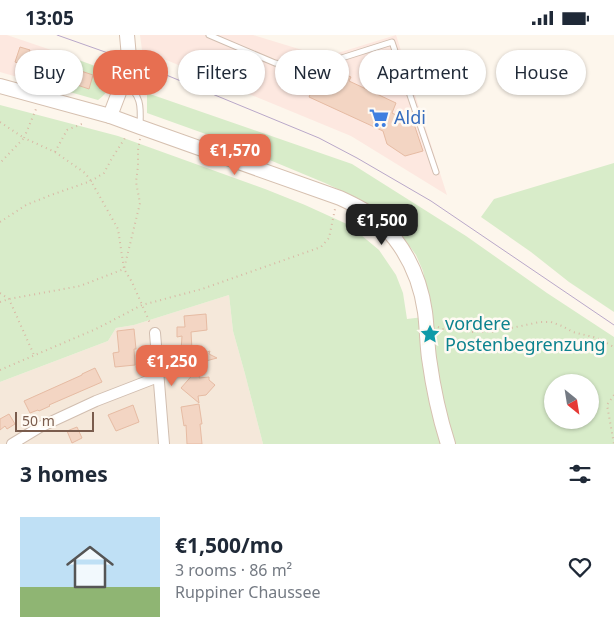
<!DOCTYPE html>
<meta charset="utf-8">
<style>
body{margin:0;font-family:"Noto Sans",sans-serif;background:#f6f6f7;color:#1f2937;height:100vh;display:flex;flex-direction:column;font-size:19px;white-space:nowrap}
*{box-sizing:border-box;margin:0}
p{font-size:16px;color:#747a83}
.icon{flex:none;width:28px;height:28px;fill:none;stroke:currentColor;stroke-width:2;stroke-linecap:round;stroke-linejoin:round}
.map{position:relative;height:409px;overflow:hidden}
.panel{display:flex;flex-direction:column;background:#fff;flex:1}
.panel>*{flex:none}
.guide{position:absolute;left:15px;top:15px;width:585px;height:45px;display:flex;gap:10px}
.needle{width:32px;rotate:150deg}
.controls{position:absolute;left:544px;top:339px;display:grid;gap:10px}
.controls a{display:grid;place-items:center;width:55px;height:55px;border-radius:50%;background:#fff;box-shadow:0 1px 4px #0004;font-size:25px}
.scale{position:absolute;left:15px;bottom:12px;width:79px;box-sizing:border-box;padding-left:5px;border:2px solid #7a5c4d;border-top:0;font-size:14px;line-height:18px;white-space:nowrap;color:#7a5c4d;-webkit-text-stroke:4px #fffaf3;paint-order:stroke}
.price{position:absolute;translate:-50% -42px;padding:0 11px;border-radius:10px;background:#e76f51;color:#fff;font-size:16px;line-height:32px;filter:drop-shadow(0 1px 2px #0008)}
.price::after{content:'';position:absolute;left:50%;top:30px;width:15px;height:11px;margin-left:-8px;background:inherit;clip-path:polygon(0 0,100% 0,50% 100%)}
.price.active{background:#222;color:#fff}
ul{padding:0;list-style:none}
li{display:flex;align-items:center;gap:15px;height:125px;padding:0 20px}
li span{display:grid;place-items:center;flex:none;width:140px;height:100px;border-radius:0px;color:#555}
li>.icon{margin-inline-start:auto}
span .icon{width:60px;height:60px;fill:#fffc;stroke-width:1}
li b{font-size:21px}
h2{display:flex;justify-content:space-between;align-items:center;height:60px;padding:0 20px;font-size:21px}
.chip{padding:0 18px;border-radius:22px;background:#fff;box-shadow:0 1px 4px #0004;font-size:18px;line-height:45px}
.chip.active{background:#e76f51;color:#fff}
.status{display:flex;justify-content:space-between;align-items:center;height:35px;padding:0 25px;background:#fff;direction:ltr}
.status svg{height:14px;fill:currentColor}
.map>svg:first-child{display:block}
</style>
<div class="status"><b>13:05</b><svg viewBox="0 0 49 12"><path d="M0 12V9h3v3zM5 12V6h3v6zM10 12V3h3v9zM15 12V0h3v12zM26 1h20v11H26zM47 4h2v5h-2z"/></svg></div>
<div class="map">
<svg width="614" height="409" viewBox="0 0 614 409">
<rect width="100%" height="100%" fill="#fdf6ec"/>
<path fill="#f5e8da" d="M229,260L233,296L245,339L263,409H0V347L108,306L116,293L134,290Z"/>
<g fill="#fde8e0">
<path d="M0,0H7L57,17L45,50L0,37Z"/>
<path d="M140,0H253L325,22L396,0L447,160L351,101L142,15Z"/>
</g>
<g fill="#d8ecc9" fill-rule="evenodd">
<path d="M57,17L114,38C112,49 107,59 98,65L45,50Z"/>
<path d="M147,58L352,129L466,201L547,258L614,302V409H263L245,339L233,296L229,260L134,290L116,293L108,306L0,347V70L118,101L265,154L305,170L349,190L379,215L396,240L403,258L407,284L432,281L423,236L416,220L393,188L373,172L357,163L325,148L214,102L147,78ZM552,348H590V385H552Z"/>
<path d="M614,128V277L569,247L531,217L481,182L494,164Z"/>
</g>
<g fill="#f3d5c3" stroke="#e6bba3">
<path d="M20,12L30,15L28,20L60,30L59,33L80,40L81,36L93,40L89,54L27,33V31L15,27Z"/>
<path d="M335,35L351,42L349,46L396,68L392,78L414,89L423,116L405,121L387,109L383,96L309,62L321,36L333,41Z"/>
<path d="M206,279L207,295L191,297L192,315H194L193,322L210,316L209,319L217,323L206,326L199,343L209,342V345L215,350L206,360L198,361L199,368L181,353L195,337L179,338V329H184L183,318L181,316L182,301L177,302V292H185L184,281Z"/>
<path d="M134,294L136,314H134L135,330L115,332L113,318L119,317L117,296Z"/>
<path d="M95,333L102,347L49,370L50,371L39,376L38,375L30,378L24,366L82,340V339Z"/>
<path d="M199,369L202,389H200L202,409H187L186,390L184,391L181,372Z"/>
<path d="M133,370L139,387L116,396L108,380Z"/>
<path d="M9,379L15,389L7,394L5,391L0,395V384Z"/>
<path d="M77,392L82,403L72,408L67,396Z"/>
</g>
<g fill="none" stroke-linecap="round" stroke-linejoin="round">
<defs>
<g id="lane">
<path d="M209,0L275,28L307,34L392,7L436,137"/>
<path d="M125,48C141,60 141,71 140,89"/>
</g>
<g id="street">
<path d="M155,298L164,409"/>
<path d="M12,409L40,392L96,366L158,342"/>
</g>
<g id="secondary">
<path d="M0,51L110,81L140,92L340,163C353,169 366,175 377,184C384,189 389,197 395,204C412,226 421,249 425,277C427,292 427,308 429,323C433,352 439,381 448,409"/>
<path d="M110,81L123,47L129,22L127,0"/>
</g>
</defs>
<use href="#lane" stroke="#d1beb0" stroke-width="7"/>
<use href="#street" stroke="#d1beb0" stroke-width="12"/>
<use href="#secondary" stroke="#d6c0b0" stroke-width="16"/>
<g stroke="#d9b8a5" stroke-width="2" stroke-dasharray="1 4" stroke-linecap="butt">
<path d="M0,87L24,103L0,128"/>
<path d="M140,104L138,115V131L136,147L140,168L124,234L132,247L150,288"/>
<path d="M55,117L67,95L84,88"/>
<path d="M0,187L26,170L51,160L91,146L104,138L112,123L127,100"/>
<path d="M0,258L9,264L34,320"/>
<path d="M0,267L9,264L80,251L124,234L118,194L91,146L85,138L55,117L24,103L36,74"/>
<path d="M438,292L442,294H458L469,297H492L540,287H551L562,291L573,297L597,303L614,312"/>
<path d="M0,335L96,294L142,270L202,254L321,212L329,203L335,174"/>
<path d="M614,360L607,370L614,409"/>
</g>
<use href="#lane" stroke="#fff" stroke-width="5"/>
<use href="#street" stroke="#fff" stroke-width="10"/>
<use href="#secondary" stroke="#fff" stroke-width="14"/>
<path stroke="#b9a8c9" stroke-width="1" d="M57,0L142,30L319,103L357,123L431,166L614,290"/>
</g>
<defs>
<symbol id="supermarket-bare" viewBox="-9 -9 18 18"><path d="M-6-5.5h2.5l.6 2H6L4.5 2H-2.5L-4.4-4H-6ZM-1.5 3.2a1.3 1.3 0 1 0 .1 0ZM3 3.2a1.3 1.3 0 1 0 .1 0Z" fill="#3f7fe0" stroke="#fffaf3" stroke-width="2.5" paint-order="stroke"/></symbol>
<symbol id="sight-bare" viewBox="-9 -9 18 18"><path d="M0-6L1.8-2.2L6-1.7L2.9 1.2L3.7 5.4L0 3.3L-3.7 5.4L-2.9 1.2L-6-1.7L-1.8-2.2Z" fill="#0f9aa8" stroke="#fffaf3" stroke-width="2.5" paint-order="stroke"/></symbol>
</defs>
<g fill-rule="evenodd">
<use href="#supermarket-bare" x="365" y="69" width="28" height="28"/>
<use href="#sight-bare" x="416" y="285" width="28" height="28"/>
</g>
<g text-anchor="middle" stroke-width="5" stroke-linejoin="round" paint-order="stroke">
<g font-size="18" fill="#366cbe" stroke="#fffaf3" text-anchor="start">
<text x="394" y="89">Aldi</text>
</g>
<g font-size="18" fill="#0d838f" stroke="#fffaf3" text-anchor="start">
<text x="445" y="295">vordere<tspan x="445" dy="21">Postenbegrenzung</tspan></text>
</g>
</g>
</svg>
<div class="controls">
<a><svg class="needle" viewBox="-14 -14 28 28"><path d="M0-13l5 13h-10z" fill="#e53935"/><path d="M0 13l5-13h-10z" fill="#747a83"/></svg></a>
</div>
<div class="scale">50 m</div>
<b class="price" style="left:235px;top:141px">€1,570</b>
<b class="price active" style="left:382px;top:211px">€1,500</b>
<b class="price" style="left:172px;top:352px">€1,250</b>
<div class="guide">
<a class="chip">Buy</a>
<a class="chip active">Rent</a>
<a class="chip">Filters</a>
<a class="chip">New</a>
<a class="chip">Apartment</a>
<a class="chip">House</a>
</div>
</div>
<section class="panel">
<h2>3 homes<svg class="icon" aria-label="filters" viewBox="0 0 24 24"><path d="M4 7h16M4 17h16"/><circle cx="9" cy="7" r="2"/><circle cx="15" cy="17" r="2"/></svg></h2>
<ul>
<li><span style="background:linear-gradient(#bfe0f5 70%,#8fb573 0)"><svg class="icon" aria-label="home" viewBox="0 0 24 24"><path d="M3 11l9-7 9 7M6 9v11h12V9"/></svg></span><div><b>€1,500/mo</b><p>3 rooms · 86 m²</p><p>Ruppiner Chaussee</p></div><svg class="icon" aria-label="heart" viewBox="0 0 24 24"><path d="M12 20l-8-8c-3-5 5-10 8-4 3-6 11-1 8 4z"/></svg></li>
</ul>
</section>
